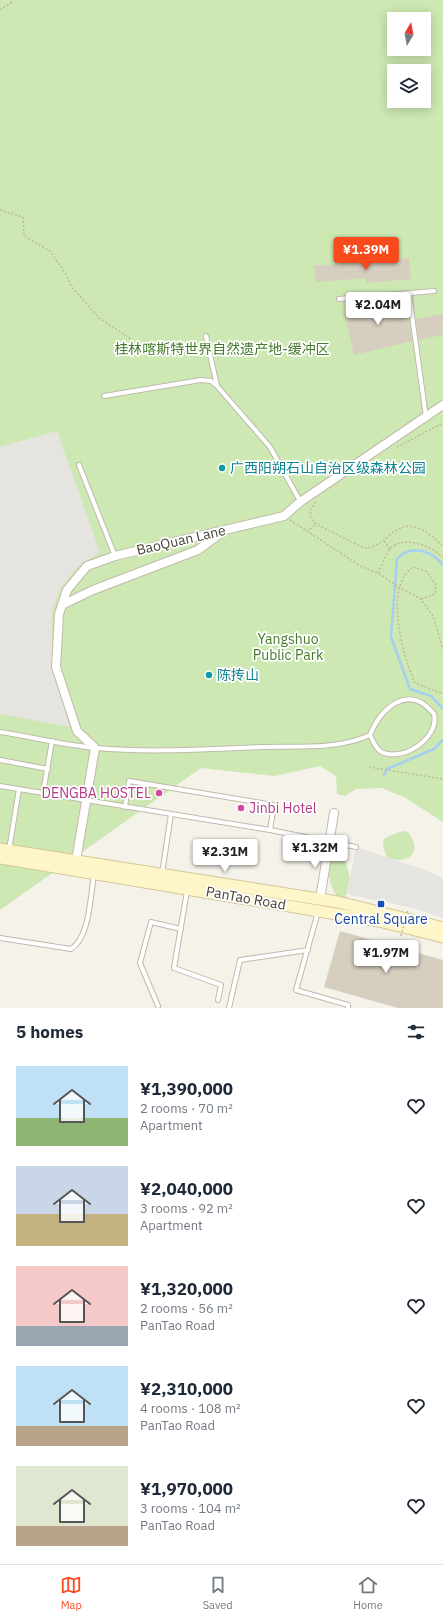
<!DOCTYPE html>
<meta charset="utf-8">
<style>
body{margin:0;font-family:"IBM Plex Sans","Noto Sans SC",sans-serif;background:#f6f6f7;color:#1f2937;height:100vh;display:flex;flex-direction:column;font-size:15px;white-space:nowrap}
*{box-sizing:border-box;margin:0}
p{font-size:13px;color:#747a83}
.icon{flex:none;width:22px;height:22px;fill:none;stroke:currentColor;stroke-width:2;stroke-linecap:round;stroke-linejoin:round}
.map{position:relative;height:1008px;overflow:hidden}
.sheet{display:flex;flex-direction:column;background:#fff;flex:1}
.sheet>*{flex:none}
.needle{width:26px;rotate:10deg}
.fabs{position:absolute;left:387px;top:12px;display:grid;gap:8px}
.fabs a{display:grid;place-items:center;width:44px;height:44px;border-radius:0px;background:#fff;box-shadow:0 2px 10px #0003;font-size:20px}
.price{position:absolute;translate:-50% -34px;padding:0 9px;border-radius:4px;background:#fff;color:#222;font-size:13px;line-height:26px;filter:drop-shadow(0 1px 2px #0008)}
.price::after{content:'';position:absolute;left:50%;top:24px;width:12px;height:9px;margin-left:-6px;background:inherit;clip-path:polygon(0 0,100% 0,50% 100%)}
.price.active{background:#f94a1c;color:#fff}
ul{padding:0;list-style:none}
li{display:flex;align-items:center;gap:12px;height:100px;padding:0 16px}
li span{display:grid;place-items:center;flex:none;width:112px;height:80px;border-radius:0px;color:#555}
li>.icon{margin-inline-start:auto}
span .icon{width:48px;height:48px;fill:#fffc;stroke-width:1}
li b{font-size:17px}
h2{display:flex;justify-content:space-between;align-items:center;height:48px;padding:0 16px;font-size:17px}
.tabs{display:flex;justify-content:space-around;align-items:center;height:56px;border-top:1px solid #e0e1e3;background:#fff;font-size:11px;color:#747a83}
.tabs a{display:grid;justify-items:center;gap:2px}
.tabs .active{color:#f94a1c}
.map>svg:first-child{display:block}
</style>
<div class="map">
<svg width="443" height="1008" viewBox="0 0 443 1008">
<rect width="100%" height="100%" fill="#f4f2e9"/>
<g fill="#cde8b2" fill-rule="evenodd">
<path d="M0,0H443V822L404,797L382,788L356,789L345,796L337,794L336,776L320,766L275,776L201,768L0,910ZM394,19H424V49H394ZM394,71H424V101H394Z"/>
<path d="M403,831L408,832C423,852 409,865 387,858L383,846L384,839L389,836Z"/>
<path d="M335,848L342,849L350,877L345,900L338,898C327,881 327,868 332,849Z"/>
</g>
<g fill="#e6e4e1">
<path d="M57,431L100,552L75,569L59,591L52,612V669L70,727L0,714V447Z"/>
<path d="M356,847L425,870L443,878V918L413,908L347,894Z"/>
</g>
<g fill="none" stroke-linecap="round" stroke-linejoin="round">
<g stroke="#a6cef0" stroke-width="2.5">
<path d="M443,565C431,550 411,544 397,559L391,637L410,689L431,696L443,709"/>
<path d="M384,775L387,769L434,749L443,740"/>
</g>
</g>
<g fill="#d6cebe">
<path d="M409,258L411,279L366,283V278L316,282L314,266Z"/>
<path d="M400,298L406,321H409L412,341L354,355L344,311Z"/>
<path d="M443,314V335L419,340L416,319Z"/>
<path d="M340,931L443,960V1008H398L324,987Z"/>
</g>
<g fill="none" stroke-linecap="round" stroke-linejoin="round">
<defs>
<g id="service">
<path d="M409,294L426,417"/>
<path d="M339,299L434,291"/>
<path d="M206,336L217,386L270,447L300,501"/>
<path d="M104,396L201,380L211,381L217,386"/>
<path d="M79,465L115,556"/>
<path d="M0,732C32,737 64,745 96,748C151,753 207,749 262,747C296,746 338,750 370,735C381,707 409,683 434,714C440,738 401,764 380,751C375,747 373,741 370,735"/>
<path d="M0,760L48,769"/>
<path d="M0,786L270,830L356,847"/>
<path d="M43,793L52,741"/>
<path d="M125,807L129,781L274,805L270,830"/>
<path d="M9,850L19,789"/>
<path d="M162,874L171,814"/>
<path d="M187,891L174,968L221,985L218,1000"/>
<path d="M318,912L296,990L348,1005V1008"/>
<path d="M0,938L71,949C90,937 90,897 94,875"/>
<path d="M158,1006L140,963L151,922L181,929"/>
<path d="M229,1008L240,960L308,950"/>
</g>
<g id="minor">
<path d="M62,605L93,590L198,550L221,533"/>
<path d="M76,861L95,748L77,731L56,667L59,614L67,590L87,566L115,556L284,516L300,502L443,405"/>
<path d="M320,899L334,813"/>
</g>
<g id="secondary">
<path d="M0,849L338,902L443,928"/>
<path d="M0,858L379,921L443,937"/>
</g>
</defs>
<use href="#service" stroke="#c0baab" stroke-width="6"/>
<use href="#minor" stroke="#c0baab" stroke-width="10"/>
<use href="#secondary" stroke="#d4c799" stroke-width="13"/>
<g stroke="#c2b79d" stroke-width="1.5" stroke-dasharray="2 2" stroke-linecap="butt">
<path d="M0,10L11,3L10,0"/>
<path d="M0,210L23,217L24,236L50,251L66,274L71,286L99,318L131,339"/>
<path d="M397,447L443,423"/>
<path d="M316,502L310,510L311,518L316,524L364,548C375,548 381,542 389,536C410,516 426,531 443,546"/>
<path d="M290,520L362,567L378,573L400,588L421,599L433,616L443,649"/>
<path d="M307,532L316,524"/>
<path d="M384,541L390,549"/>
<path d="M378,573C382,566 385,554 391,548C406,535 430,546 443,557"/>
<path d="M421,599L435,594L436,585L426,571L413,567C383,587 403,656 415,683L443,694"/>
<path d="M369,767L443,779"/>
</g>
<use href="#service" stroke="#fff" stroke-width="4"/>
<use href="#minor" stroke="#fff" stroke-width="8"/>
<use href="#secondary" stroke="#fef5c9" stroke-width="11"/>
<path stroke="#c2b79d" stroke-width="1.5" stroke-dasharray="2 2" stroke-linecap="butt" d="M401,936L408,910"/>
</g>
<g fill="#0f9aa8" stroke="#fff" stroke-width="1.5">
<circle cx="222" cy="468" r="4"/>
<circle cx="209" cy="675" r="4"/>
</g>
<g fill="#d1479c" stroke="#fff" stroke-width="1.5">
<circle cx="159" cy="793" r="4"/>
<circle cx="241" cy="808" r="4"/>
</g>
<rect fill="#1a4fb4" stroke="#fff" stroke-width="1.5" x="377" y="900" width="8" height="8" rx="2"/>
<g text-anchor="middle" stroke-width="3.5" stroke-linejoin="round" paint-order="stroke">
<g font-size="14" fill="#447b2a" stroke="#fff">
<text x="222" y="354">桂林喀斯特世界自然遗产地-缓冲区</text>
<text x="288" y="644">Yangshuo<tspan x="288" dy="16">Public Park</tspan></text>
</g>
<g font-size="14" fill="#0d838f" stroke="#fff" text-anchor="start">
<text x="230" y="473">广西阳朔石山自治区级森林公园</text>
<text x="217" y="680">陈抟山</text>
</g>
<g font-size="14" fill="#484337" stroke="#fff">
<text transform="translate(181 540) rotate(-13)" y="5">BaoQuan Lane</text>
<text transform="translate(246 898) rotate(10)" y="5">PanTao Road</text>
</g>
<g font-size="14" fill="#b23c85" stroke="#fff" text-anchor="end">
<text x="151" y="798">DENGBA HOSTEL</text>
<text x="249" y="813" text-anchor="start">Jinbi Hotel</text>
</g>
<g font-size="14" fill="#164399" stroke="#fff">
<text x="381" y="924">Central Square</text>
</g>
</g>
</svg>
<div class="fabs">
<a><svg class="needle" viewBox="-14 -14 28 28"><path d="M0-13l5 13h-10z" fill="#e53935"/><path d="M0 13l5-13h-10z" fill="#747a83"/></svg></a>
<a><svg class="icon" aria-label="layers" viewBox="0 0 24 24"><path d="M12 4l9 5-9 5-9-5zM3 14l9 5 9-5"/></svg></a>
</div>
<b class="price active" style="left:366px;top:271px">¥1.39M</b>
<b class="price" style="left:378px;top:326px">¥2.04M</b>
<b class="price" style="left:315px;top:869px">¥1.32M</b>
<b class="price" style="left:225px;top:873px">¥2.31M</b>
<b class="price" style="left:386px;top:974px">¥1.97M</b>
</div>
<section class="sheet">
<h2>5 homes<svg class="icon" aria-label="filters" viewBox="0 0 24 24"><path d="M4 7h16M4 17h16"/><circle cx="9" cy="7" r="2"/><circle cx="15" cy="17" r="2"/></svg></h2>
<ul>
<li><span style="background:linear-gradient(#bfe0f5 65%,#8fb573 0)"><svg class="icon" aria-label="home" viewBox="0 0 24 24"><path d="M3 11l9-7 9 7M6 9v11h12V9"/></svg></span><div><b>¥1,390,000</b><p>2 rooms · 70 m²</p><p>Apartment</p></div><svg class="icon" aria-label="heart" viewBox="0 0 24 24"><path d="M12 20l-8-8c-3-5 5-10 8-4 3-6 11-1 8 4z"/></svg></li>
<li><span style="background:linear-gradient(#c9d6e8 60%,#c2b280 0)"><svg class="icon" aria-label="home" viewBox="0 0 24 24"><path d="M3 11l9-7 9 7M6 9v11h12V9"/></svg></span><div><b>¥2,040,000</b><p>3 rooms · 92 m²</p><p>Apartment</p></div><svg class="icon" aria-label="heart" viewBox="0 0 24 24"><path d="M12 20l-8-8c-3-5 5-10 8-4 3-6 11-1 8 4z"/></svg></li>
<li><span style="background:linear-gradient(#f6c9c9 75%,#9aa5b1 0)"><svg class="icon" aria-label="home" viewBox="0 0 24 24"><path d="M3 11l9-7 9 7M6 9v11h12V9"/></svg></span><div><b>¥1,320,000</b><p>2 rooms · 56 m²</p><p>PanTao Road</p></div><svg class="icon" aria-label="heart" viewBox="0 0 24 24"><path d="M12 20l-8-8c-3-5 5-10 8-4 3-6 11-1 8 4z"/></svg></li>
<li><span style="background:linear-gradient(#bfe0f5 75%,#b9a48a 0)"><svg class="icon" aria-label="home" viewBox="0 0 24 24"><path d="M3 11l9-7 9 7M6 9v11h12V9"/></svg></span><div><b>¥2,310,000</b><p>4 rooms · 108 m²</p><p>PanTao Road</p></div><svg class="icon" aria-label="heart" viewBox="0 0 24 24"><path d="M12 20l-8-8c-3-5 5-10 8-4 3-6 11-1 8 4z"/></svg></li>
<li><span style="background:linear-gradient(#dfe7d0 75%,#b9a48a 0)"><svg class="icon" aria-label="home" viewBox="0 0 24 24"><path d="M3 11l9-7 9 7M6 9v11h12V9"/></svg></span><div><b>¥1,970,000</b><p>3 rooms · 104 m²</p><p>PanTao Road</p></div><svg class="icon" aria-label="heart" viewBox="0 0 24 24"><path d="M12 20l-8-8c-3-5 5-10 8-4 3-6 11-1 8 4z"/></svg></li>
</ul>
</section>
<nav class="tabs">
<a class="active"><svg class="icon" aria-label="map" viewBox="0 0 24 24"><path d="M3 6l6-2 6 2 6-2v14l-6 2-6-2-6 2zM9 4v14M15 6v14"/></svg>Map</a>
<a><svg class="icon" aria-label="saved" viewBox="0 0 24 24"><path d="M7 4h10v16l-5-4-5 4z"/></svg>Saved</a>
<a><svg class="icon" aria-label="home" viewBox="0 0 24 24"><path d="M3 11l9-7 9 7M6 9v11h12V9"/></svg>Home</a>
</nav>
